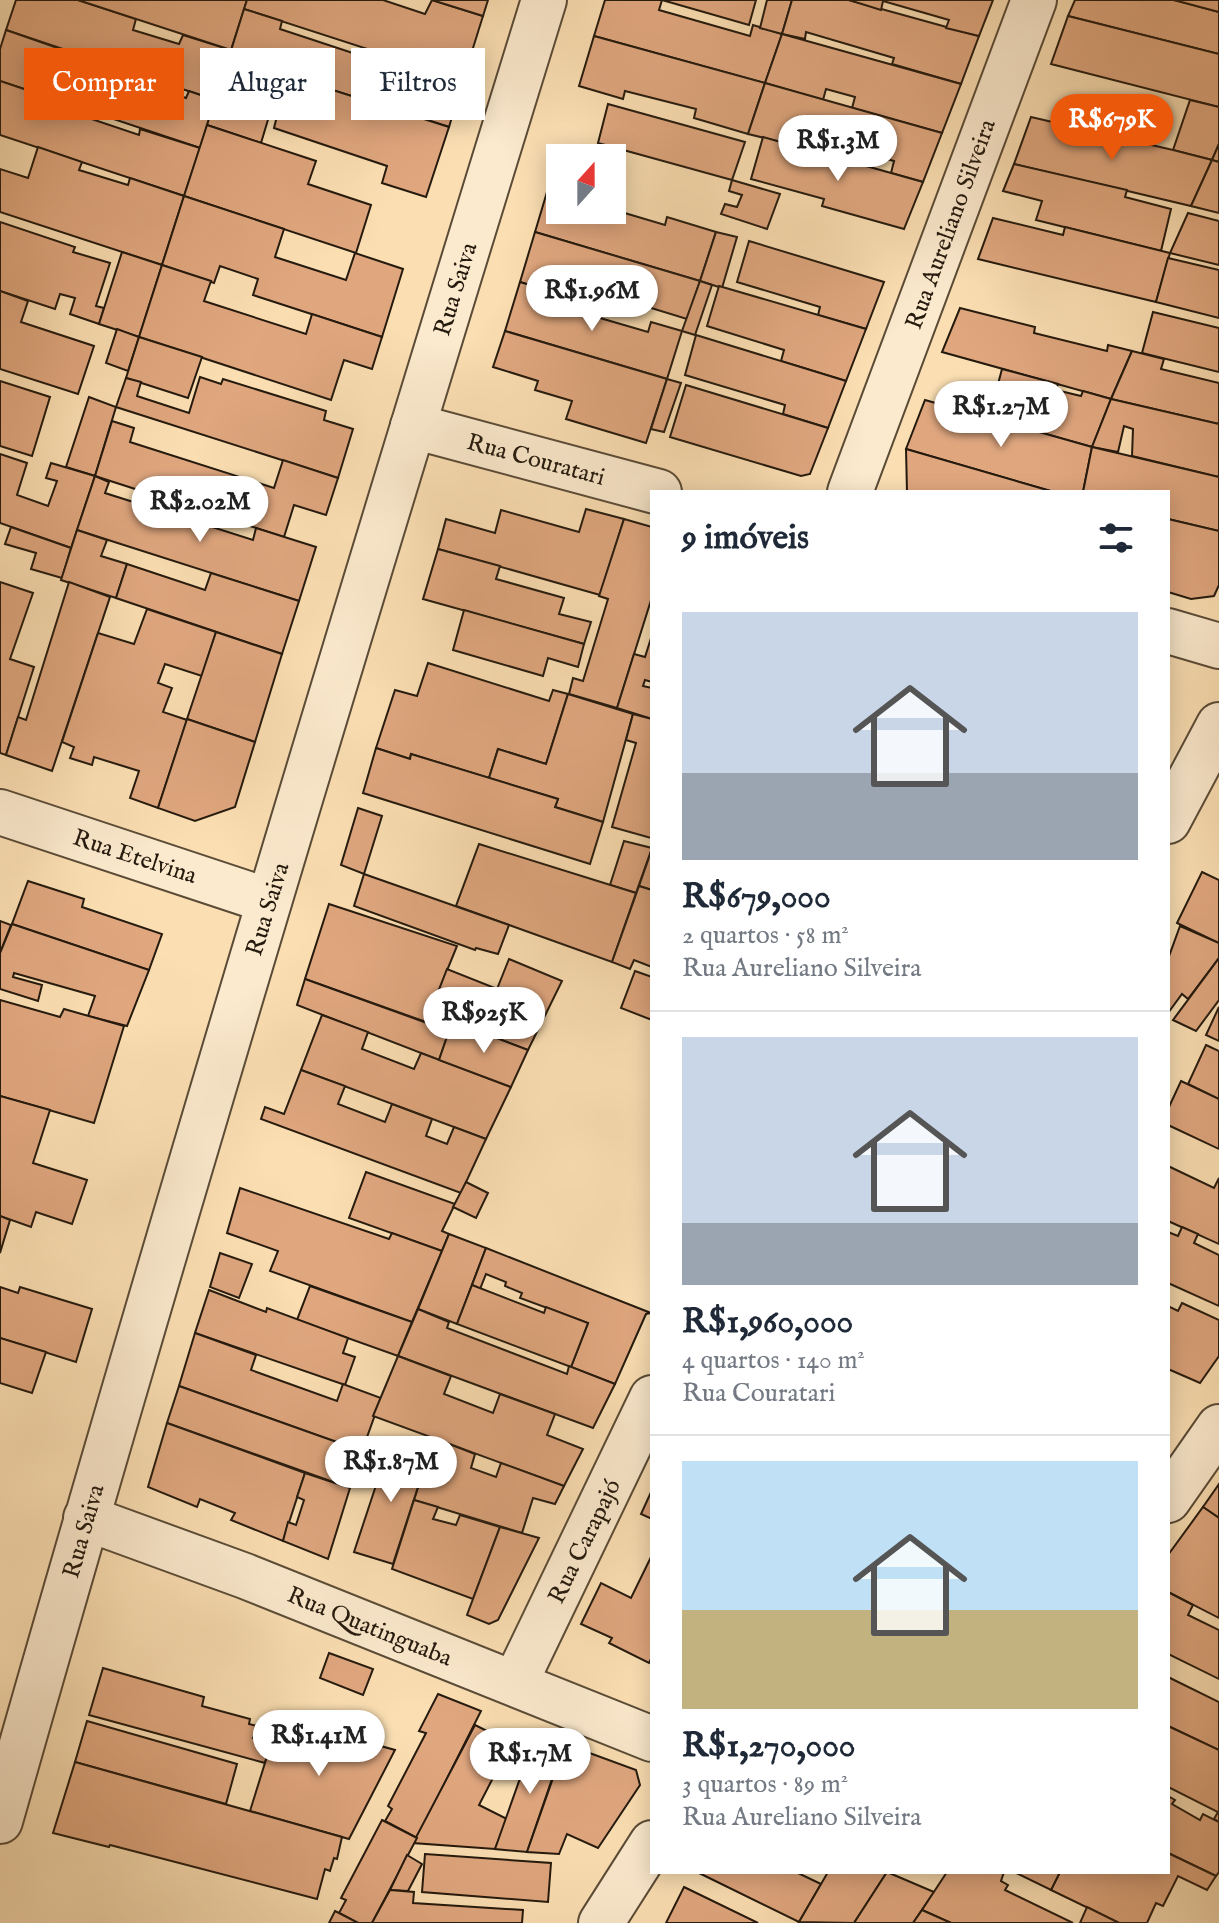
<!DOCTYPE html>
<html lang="pt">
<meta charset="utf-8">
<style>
body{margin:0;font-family:"IM FELL English",serif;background:#f2f2f3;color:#1f2937;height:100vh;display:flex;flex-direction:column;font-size:30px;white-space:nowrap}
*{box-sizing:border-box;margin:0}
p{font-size:26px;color:#747a83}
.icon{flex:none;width:44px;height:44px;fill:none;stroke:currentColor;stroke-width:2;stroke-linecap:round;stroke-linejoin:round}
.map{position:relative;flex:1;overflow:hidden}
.panel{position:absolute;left:650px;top:490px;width:520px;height:1384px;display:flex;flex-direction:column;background:#fff;border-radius:0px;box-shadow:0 4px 20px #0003}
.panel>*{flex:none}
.hud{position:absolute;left:24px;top:48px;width:506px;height:72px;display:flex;gap:16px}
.needle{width:52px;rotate:21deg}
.tools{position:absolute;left:546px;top:144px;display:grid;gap:16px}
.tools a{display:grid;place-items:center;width:80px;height:80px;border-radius:0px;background:#fff;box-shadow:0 4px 20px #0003;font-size:40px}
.price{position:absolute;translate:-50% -68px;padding:0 18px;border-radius:28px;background:#fff;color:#222;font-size:26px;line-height:52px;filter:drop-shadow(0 2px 4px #0008)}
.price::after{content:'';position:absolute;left:50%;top:48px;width:24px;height:18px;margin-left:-12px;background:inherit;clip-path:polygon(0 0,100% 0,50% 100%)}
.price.selected{background:#ea580c;color:#fff}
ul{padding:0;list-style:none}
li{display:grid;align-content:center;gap:16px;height:424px;padding:0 32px}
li+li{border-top:2px solid #e0e1e3}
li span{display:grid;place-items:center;height:248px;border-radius:0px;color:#555}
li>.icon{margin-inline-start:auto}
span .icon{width:144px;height:144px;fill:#fffc;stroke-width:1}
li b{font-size:34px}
h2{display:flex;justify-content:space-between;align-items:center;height:96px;padding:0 32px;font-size:34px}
.tag{padding:0 28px;border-radius:0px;background:#fff;box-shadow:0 4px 20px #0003;font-size:28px;line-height:72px}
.tag.selected{background:#ea580c;color:#fff}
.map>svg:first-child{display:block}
</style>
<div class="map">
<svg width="1219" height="1923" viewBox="0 0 1219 1923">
<rect width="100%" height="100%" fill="#fbdfb3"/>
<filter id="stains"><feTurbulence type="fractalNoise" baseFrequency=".0025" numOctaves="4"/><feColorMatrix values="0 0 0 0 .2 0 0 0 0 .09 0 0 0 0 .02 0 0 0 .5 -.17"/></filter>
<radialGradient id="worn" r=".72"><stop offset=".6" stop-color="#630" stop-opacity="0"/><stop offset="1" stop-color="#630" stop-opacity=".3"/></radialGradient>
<g fill="#e0a77f" stroke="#251a0e" stroke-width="2">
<path d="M16,0H78L136,19L133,30L179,44L183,35L231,50L215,100L6,30Z"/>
<path d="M78,0H247L231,50Z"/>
<path d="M247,0H383L425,14L432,0L483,16L463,80L244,9Z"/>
<path d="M432,0H488L483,16Z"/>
<path d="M605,0H662L659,10L750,36L753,25L782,34L765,83L594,36Z"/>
<path d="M662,0H756L749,25Z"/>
<path d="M767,0H792L782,34L760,28Z"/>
<path d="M792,0H849L979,36L961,84L892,64L894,58L806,32L805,39L782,34Z"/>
<path d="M849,0H993L979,36L946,28L949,20L883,1L881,10Z"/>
<path d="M1075,0H1174L1219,12V54L1068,16Z"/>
<path d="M1174,0H1219V12Z"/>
<path d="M244,9L282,21L280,29L392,66L394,58L463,80L449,127L229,57Z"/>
<path d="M1068,16L1219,54V107L1051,64Z"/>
<path d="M6,30L78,55L75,62L186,98L189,91L215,100L200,148L0,81V49Z"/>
<path d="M782,34L961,84L942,133L852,108L855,97L826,89L823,100L765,83Z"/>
<path d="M594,36L765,83L748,134L694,118L696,109L625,91L623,99L579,86Z"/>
<path d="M229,57L449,127L426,197L382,183L387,166L274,128L277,116L270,113L261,143L207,125Z"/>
<path d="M0,81L54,99L53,106L139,135L140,129L200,148L184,196L0,135Z"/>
<path d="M765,83L942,133L923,182L891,173L894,161L787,132L785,143L748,134Z"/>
<path d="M1190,100L1219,107V144L1212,160L1173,150Z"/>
<path d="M608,104L745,142L732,180L598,143Z"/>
<path d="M1031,117L1173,150L1212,160L1191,206L1014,164Z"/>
<path d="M207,125L316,161L308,184L371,205L356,253L184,196Z"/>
<path d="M763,137L923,182L904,229L822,206L824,199L751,179Z"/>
<path d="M1219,144V162L1212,160Z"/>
<path d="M38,147L82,162L79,170L128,185L130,178L184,196L162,265L0,212V169L28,178Z"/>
<path d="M1212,160L1219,162V213L1191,206Z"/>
<path d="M1014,164L1127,190L1125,197L1171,209L1161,251L1036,220L1042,201L1003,191Z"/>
<path d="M732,180L780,194L767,229L721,214L725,204L737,207L742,195L729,191Z"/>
<path d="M550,182L560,185V210H612V201L620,203L618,211L665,225L667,217L716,232L700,281L535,232Z"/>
<path d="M184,196L284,229L275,257L346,280L355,253L403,269L382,337L253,295L258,279L220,266L214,283L162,265Z"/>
<path d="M1188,213L1219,221V265L1170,253Z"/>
<path d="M993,218L1063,235L1065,227L1170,253L1156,302L978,259Z"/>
<path d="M0,222L75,247L73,252L110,263L96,306L104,308L99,324L70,314L75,298L60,294L55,309L0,291Z"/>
<path d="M535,232L700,281L687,319L609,295L605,308L520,282Z"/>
<path d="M716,232L737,237L722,288L700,281Z"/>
<path d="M749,241L884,282L866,329L818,315L820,307L737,282Z"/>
<path d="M122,252L162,265L139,337L99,324Z"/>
<path d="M1168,258L1219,270V318L1156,302Z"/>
<path d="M162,265L211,281L204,301L306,334L312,314L382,337L372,369L344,360L331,400L139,337Z"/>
<path d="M700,281L712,285L695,335L682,331Z"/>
<path d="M520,282L562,295L559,306L648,332L651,322L682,331L667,379L505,331Z"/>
<path d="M719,286L866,329L846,381L781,361L784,350L707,326Z"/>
<path d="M0,291L28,301L21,322L94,346L78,394L0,369Z"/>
<path d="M960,308L1035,327L1034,333L1107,351L1108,345L1132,351L1111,399L942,352Z"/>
<path d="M1153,312L1219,328V372L1142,353Z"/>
<path d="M117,329L139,337L128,371L106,363Z"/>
<path d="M505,331L667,379L646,443L566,419L572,401L535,390L538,381L493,367Z"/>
<path d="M696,335L846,381L828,428L783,414L785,405L685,375Z"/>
<path d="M139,337L202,357L188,398L126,378Z"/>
<path d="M1132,351L1164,359L1161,369L1219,383V424L1111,399Z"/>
<path d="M1002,369L1058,384L1056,390L1081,396L1083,391L1111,399L1092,447L989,418Z"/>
<path d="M200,377L221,384L223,379L326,411L324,420L353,429L338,478L116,407L126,378L141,382L137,396L189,413Z"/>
<path d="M667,379L681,383L664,432L651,429Z"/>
<path d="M0,381L50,397L32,456L0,446Z"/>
<path d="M686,385L828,428L810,474L801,476L670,437Z"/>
<path d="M89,397L116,407L95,476L66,467Z"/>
<path d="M1111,399L1219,424V477L1132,456L1133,429L1124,426L1118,452L1092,447Z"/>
<path d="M925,400L989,418L986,430L1004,436L1007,423L1092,447L1083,492H1054L906,449Z"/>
<path d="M112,421L134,428L130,442L274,488L283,460L338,478L326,515L294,505L284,537L95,476Z"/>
<path d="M1092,447L1219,477V531L1168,519V492H1083Z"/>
<path d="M906,449L1054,492H907Z"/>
<path d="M0,454L27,463L17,495L48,506L57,481L46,478L51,463L95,476L71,548L0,523Z"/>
<path d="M95,476L109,482L105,493L253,540L256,528L316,547L299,601L77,530Z"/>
<path d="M586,509L624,519L600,595L438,549L446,519L495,533L501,510L579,532Z"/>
<path d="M624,519L652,527V597L617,708L569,694L573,678L583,681L608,599L599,596Z"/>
<path d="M1168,519L1219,531V585L1214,596L1191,599L1168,592Z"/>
<path d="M11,527L71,548L62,578L31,569L36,553L5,544Z"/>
<path d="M77,530L107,540L101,556L127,564L116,598L61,580Z"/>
<path d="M438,549L500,566L496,579L564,598L559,614L591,622L584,644L423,599Z"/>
<path d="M127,564L205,590L211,573L299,601L282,654L116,598Z"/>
<path d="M0,582L33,593L10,659L34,667L6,755L0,753Z"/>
<path d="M69,582L110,597L52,771L6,755L18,717L26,720Z"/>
<path d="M147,609L216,632L202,676L165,664L158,683L172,688L163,712L187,720L158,808L130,798L139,771L94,757L92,765L70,758L74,747L62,742L98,633L134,644Z"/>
<path d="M464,610L584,644L578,667L548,658L543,676L453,650Z"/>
<path d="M216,632L282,654L255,742L187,719Z"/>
<path d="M652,635V682L645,680L643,686L652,688V719L617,708L634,654L645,657Z"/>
<path d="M428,663L549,701L553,690L568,694L546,764L498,749L489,778L411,754L410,759L376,748L395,690L417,696Z"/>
<path d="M568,694L633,714L603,822L555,807L558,799L489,778L498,749L546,764Z"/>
<path d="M633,714L652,719L651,838L612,827L636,743L626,740Z"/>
<path d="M187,719L255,742L235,807L195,821L158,808Z"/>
<path d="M376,748L410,759L411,754L558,799L555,807L603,822L590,864L363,793Z"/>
<path d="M358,808L382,816L364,874L341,865Z"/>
<path d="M624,841L652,848L636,893L610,885Z"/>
<path d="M479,844L636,893L612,962L456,906Z"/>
<path d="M652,849V890L639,886Z"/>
<path d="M1202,872L1219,880V943L1177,923Z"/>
<path d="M364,874L509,925L498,954L476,948L475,950L354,906Z"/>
<path d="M28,881L84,899L82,907L162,934L149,970L12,924Z"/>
<path d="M639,886L652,890V967L634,960L630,969L612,962Z"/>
<path d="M329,904L457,946L426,1022L305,979Z"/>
<path d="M0,921L11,925L0,953Z"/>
<path d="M12,924L149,970L127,1026L88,1016L95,996L14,973L13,977L42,985L38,1001L0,989V953Z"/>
<path d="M1180,926L1219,943V958L1188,999L1182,994L1168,1013V959Z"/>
<path d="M1219,958V1000L1196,1031L1173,1020Z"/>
<path d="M509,959L562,981L528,1050L430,1013L447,969L497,989Z"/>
<path d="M635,971L652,977V1020L621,1008Z"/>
<path d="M305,979L449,1031L439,1060L297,1005Z"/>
<path d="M0,1000L60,1017L64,1009L124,1026L94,1123L0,1096Z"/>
<path d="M1219,1007V1041L1206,1035Z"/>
<path d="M322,1015L368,1032L362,1049L414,1069L421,1053L511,1087L486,1139L301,1070Z"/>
<path d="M463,1025L528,1050L511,1087L439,1060L449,1031L459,1035Z"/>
<path d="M1206,1045L1219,1051V1099L1188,1084Z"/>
<path d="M301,1070L345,1086L338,1104L385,1122L392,1104L432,1119L426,1136L447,1144L454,1127L486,1139L461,1193L261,1119L265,1107L284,1114Z"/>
<path d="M1181,1081L1219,1099V1149L1168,1125V1109Z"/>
<path d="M0,1096L50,1110L33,1163L87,1180L72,1224L36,1212L31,1227L0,1216Z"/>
<path d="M1168,1166L1214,1188L1219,1178V1244L1168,1221Z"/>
<path d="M366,1172L455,1204L442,1231L449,1234L442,1251L349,1218Z"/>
<path d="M466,1182L488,1193L476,1218L453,1207Z"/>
<path d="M240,1188L389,1239L392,1233L442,1251L412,1322L270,1271L278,1251L227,1233Z"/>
<path d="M0,1216L10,1220L0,1253Z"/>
<path d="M1182,1227L1198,1234L1194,1243L1219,1255V1306L1168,1283V1232L1178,1236Z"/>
<path d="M449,1234L486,1248L457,1324L418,1309Z"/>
<path d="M486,1248L651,1313L646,1314L615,1384L571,1367L588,1323L520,1298L522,1293L505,1286L506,1282L486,1274L480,1289L472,1285Z"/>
<path d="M220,1253L252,1264L239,1298L210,1287Z"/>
<path d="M472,1285L544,1313L546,1307L588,1323L571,1367L457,1324Z"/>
<path d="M310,1286L412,1322L398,1356L297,1320Z"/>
<path d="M0,1287L18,1293L20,1287L92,1309L76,1362L0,1338Z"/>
<path d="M209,1290L266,1312L267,1308L348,1338L343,1353L355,1357L345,1385L195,1333Z"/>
<path d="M1182,1303L1219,1320V1356L1200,1383L1168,1369V1306L1178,1311Z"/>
<path d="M418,1309L449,1322L447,1328L567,1374L569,1366L615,1384L593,1428L398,1356Z"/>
<path d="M195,1333L256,1355L251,1370L337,1401L343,1384L381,1398L362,1451L179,1386Z"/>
<path d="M0,1338L46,1352L32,1393L0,1383Z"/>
<path d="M398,1356L451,1376L444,1394L493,1413L500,1394L555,1414L547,1435L583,1449L564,1486L373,1416Z"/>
<path d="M179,1386L362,1451L350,1488L167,1423Z"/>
<path d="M167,1423L305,1473L283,1541L231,1520L235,1513L200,1499L197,1507L148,1487Z"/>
<path d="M434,1438L475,1454L471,1468L496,1477L501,1463L564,1486L555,1504L533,1498L522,1533L414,1500Z"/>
<path d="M390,1443L428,1456L393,1564L354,1552Z"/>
<path d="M305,1473L350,1488L328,1559L283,1541L288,1522L296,1525L304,1500L297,1497Z"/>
<path d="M1219,1484V1518L1203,1507Z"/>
<path d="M652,1490V1519L641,1514Z"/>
<path d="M414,1500L438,1507L433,1519L456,1525L460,1515L500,1527L473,1599L392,1569Z"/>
<path d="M1203,1507L1219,1518V1618L1168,1592V1555Z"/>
<path d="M500,1527L539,1538L498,1620L489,1624L467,1615Z"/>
<path d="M652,1555V1657L649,1663L609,1643L612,1638L581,1624L601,1583L631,1598Z"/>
<path d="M1168,1592L1193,1605L1188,1615L1219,1630V1679L1168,1654Z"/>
<path d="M329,1653L373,1669L363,1695L320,1678Z"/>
<path d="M103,1668L204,1697L202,1706L250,1719L249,1724L257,1726L253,1738L271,1743L265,1763L89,1715Z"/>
<path d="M1168,1677L1219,1702V1750L1168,1726Z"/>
<path d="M438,1694L481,1711L417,1838L385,1821L392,1809L388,1806L426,1733L419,1731Z"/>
<path d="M279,1718L395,1750L349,1839L250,1811Z"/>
<path d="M87,1721L237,1764L226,1804L75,1762Z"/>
<path d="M475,1725L511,1743L479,1805L507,1819L495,1849L413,1843Z"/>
<path d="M1168,1726L1219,1750V1822L1214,1819L1218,1812L1168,1787Z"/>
<path d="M535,1736L563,1747L528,1849L527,1852L495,1849Z"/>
<path d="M565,1744L636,1770L640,1785L598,1848L567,1834L559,1854L527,1852Z"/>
<path d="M75,1762L342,1837L337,1859L334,1858L330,1871L325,1869L317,1899L110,1845L109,1847L53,1833Z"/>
<path d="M1168,1796L1175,1800L1172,1804L1200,1820L1203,1814L1219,1822V1872L1216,1876L1168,1853Z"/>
<path d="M382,1820L417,1838L372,1923H358L339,1913L346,1900L341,1898Z"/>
<path d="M1168,1853L1216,1876L1207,1890L1178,1876L1163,1906L1156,1903L1147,1923H1119L1051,1890L1060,1872H1168Z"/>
<path d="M425,1854L551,1863L548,1902L422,1892Z"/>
<path d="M407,1855L422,1864L408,1891L390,1890Z"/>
<path d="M697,1872H796L821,1884L799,1922Z"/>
<path d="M828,1872H887L854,1923L799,1922Z"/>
<path d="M887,1872L934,1892L913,1923H854Z"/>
<path d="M947,1872H1004L1001,1881L1008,1885L1005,1890L1073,1923H951L922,1910Z"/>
<path d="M1014,1872H1060L1051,1890Z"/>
<path d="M684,1887L758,1923H666Z"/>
<path d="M390,1890L414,1892L413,1903L523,1910L522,1923H372Z"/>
<path d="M1087,1907L1119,1923H1080Z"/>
<path d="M922,1910L951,1923H913Z"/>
<path d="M335,1911L339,1913L358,1923H329Z"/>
</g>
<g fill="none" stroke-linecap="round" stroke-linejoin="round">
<defs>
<g id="minor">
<path d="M413,426L659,492"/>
<path d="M850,492L1034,0"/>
<path d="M1168,631L1219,646"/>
<path d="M0,812L269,901"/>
<path d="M1168,821L1219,725"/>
<path d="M1168,1500L1219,1427"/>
<path d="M86,1518L245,1576L652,1739"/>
<path d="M515,1683L652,1398"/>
<path d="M0,1821C173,1212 357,605 544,0"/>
<path d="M601,1923L652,1843"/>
</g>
</defs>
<use href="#minor" stroke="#5a4b37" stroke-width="48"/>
<use href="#minor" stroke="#fceace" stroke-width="44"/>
</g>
<g text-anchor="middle" stroke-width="6" stroke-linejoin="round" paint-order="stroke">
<g font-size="24" fill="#251a0e" stroke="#fceace">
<text transform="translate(950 224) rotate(-70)" y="8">Rua Aureliano Silveira</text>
<text transform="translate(455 289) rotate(-73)" y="8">Rua Saiva</text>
<text transform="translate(536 459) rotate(15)" y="8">Rua Couratari</text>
<text transform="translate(135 856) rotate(18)" y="8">Rua Etelvina</text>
<text transform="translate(267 909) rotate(-73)" y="8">Rua Saiva</text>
<text transform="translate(83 1531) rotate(-74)" y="8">Rua Saiva</text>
<text transform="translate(584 1541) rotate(-64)" y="8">Rua Carapajó</text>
<text transform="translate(370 1626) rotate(22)" y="8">Rua Quatinguaba</text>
</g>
</g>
<rect width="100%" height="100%" filter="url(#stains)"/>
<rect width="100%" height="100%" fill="url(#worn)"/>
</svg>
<div class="tools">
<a><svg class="needle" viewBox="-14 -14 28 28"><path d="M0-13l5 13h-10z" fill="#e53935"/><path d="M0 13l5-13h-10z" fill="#747a83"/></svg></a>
</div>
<b class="price selected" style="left:1112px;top:162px">R$679K</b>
<b class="price" style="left:838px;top:183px">R$1.3M</b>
<b class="price" style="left:592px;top:333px">R$1.96M</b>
<b class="price" style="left:1001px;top:449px">R$1.27M</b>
<b class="price" style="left:200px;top:544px">R$2.02M</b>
<b class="price" style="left:484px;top:1055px">R$925K</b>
<b class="price" style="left:391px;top:1504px">R$1.87M</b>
<b class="price" style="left:319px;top:1778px">R$1.41M</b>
<b class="price" style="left:530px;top:1796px">R$1.7M</b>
<div class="hud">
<a class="tag selected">Comprar</a>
<a class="tag">Alugar</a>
<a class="tag">Filtros</a>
</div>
<section class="panel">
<h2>9 imóveis<svg class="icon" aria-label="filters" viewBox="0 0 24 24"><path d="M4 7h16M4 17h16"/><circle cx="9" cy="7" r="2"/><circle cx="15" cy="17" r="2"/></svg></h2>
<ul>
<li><span style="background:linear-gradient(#c9d6e8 65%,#9aa5b1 0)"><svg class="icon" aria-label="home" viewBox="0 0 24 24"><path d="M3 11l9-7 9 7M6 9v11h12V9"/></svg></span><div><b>R$679,000</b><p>2 quartos · 58 m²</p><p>Rua Aureliano Silveira</p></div></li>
<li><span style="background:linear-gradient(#c9d6e8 75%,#9aa5b1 0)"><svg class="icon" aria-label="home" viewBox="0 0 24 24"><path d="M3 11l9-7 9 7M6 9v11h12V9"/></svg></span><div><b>R$1,960,000</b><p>4 quartos · 140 m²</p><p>Rua Couratari</p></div></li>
<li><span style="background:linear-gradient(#bfe0f5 60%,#c2b280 0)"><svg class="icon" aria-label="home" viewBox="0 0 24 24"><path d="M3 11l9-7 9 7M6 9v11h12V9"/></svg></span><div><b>R$1,270,000</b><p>3 quartos · 89 m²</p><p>Rua Aureliano Silveira</p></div></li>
</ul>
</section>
</div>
